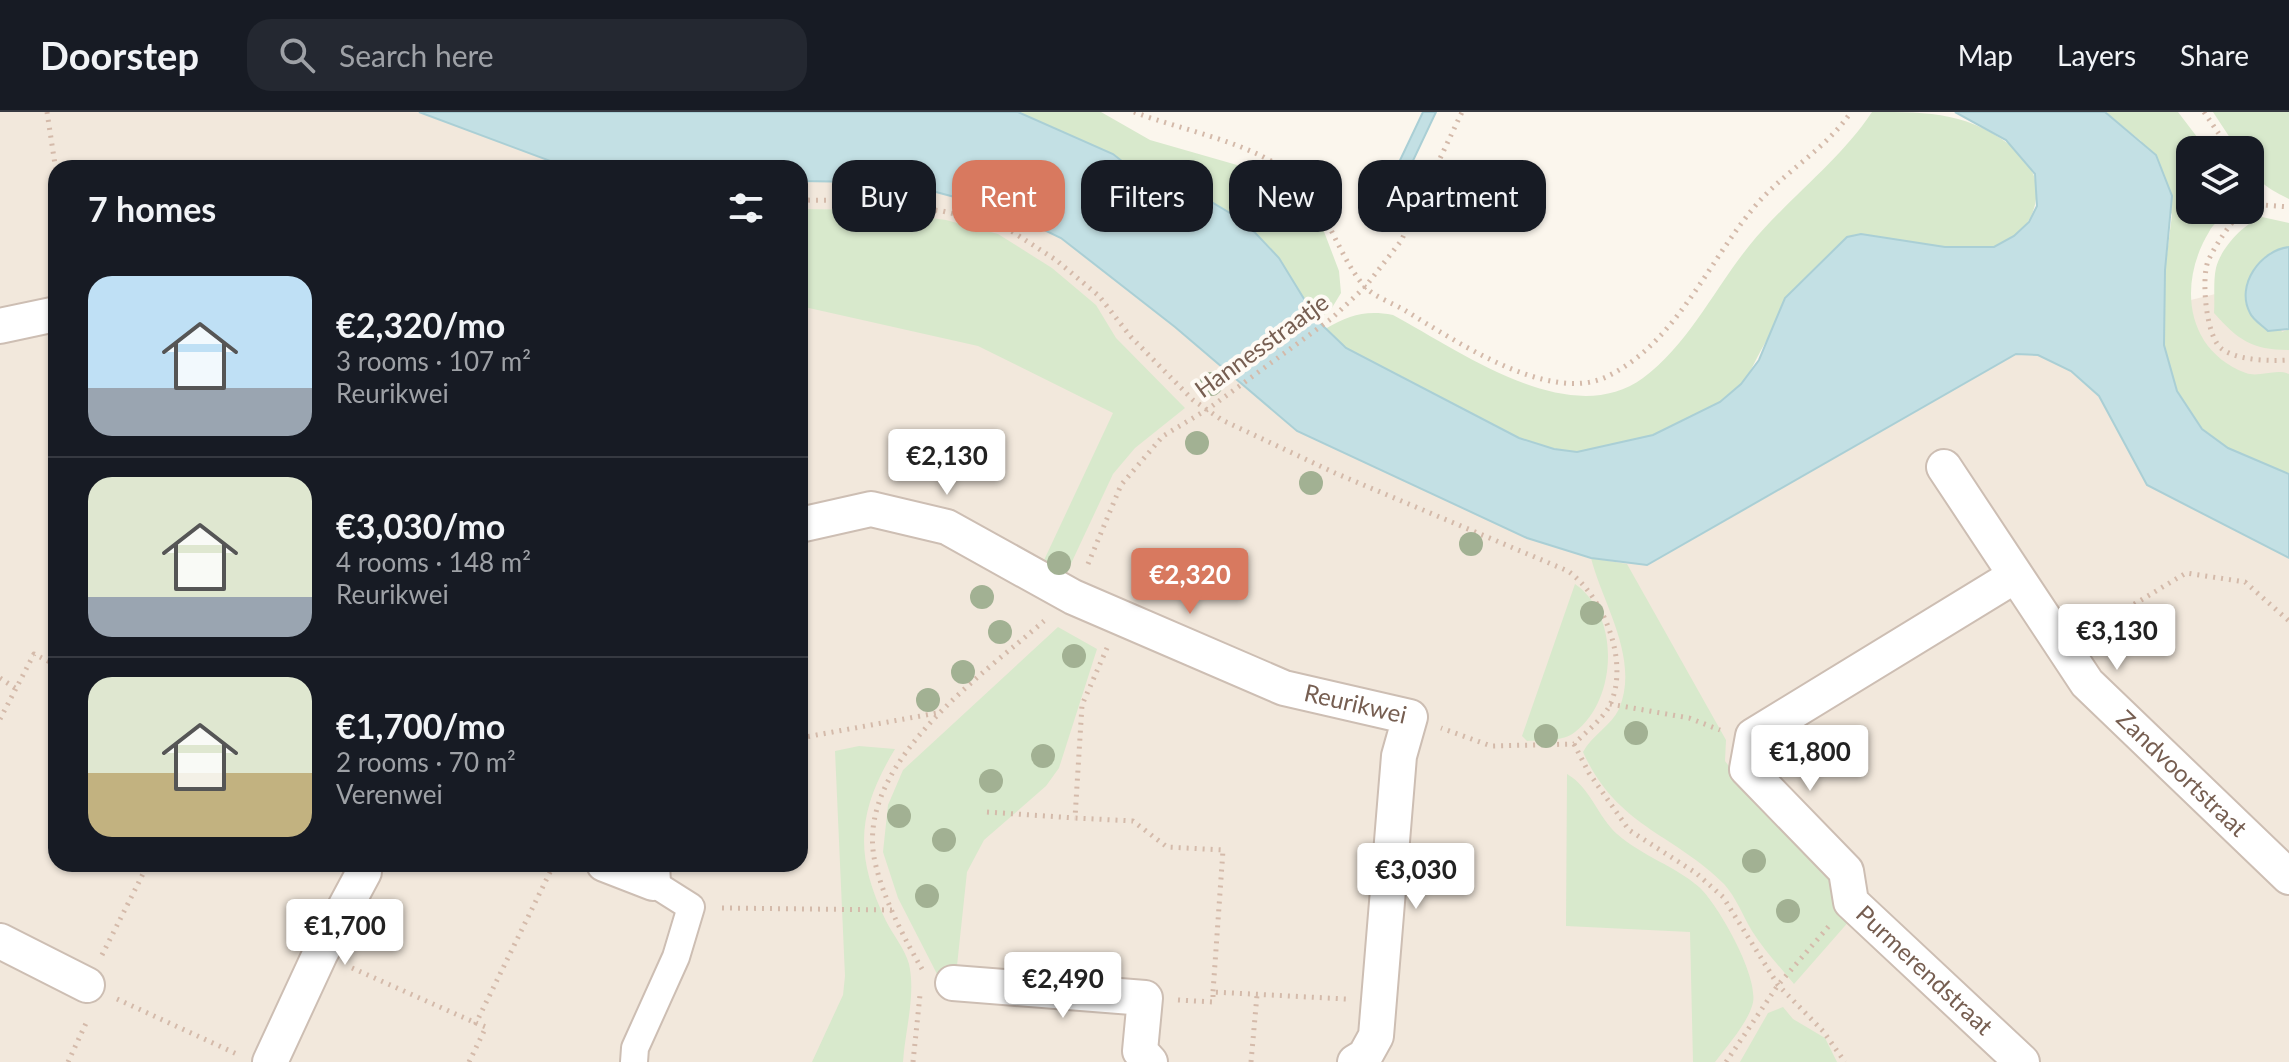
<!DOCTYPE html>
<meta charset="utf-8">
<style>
body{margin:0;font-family:Lato,sans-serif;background:#242831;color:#f1f3f6;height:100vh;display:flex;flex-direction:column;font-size:30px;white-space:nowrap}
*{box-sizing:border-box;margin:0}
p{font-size:26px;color:#9ea1a6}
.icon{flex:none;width:44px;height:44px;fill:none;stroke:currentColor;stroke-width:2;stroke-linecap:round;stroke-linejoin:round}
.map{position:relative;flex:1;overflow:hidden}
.panel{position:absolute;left:48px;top:48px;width:760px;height:712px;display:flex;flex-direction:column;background:#171b24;border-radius:24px;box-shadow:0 2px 6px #0004}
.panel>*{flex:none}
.guide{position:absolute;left:832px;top:48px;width:760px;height:72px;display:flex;gap:16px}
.tools{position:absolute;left:2176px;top:24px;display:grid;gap:16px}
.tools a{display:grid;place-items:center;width:88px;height:88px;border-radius:16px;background:#171b24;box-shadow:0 2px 6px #0004;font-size:40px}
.price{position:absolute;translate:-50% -68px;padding:0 18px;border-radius:8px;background:#fff;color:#222;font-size:26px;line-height:52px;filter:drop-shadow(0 2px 4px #0008)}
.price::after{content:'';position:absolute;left:50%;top:48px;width:24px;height:18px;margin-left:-12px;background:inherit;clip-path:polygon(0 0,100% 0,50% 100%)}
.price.selected{background:#d8795f;color:#fff}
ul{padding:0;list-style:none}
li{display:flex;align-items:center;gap:24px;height:200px;padding:0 40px}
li+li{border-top:2px solid #363941}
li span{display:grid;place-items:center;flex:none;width:224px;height:160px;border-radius:24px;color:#555}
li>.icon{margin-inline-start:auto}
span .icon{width:96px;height:96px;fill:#fffc;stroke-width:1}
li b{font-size:34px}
h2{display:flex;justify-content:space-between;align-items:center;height:96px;padding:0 40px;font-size:34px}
.chip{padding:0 28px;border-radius:24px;background:#171b24;box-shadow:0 2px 6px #0004;font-size:28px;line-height:72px}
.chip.selected{background:#d8795f;color:#fff}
header{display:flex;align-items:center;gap:48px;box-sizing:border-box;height:112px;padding:0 40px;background:#171b24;border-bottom:2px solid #363941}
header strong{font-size:38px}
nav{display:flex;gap:44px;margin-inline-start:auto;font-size:28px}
.search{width:560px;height:72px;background:#242831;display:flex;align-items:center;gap:20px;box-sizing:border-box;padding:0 28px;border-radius:24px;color:#9ea1a6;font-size:30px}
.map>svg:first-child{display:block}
</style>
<header>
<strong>Doorstep</strong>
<div class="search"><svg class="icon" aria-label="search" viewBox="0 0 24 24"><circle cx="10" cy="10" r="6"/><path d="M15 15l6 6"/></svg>Search here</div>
<nav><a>Map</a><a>Layers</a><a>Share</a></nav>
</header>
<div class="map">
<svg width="2289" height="950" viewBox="0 0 2289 950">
<rect width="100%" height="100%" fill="#fbf6ed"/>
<path fill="#f2e8dc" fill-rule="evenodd" d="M0,0H729L1084,89L1410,360L1982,239L2289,164V950H0ZM56,56H800V752H56Z"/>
<g fill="#d8e9cc">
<path d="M1018,0H1101L1150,28L1244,55L1295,86L1323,117L1339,159L1341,181L1330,199L1317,208L1279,146L1245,110L1213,91L1151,72L1113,42Z"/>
<path d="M1872,0C1932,0 1970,0 2018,39C2050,69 2039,121 1995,134C1978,139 1957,130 1941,137C1886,161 1828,186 1777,216C1766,222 1753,259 1742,271C1709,308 1625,339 1576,340C1519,340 1400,265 1345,236L1325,217C1350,203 1365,198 1393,203C1459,238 1569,320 1643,266C1688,233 1715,176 1749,134C1787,87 1839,50 1872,0Z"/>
<path d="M2105,0H2178L2207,38H2190V98H2231C2224,105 2213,111 2209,120C2178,171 2185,238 2246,261C2259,266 2275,256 2289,262V362L2228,336L2202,317L2177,279L2164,233L2165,158L2172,103L2141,29Z"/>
<path d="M2213,0H2289V87C2265,75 2250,67 2250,38H2238Z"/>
<path d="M800,97L874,98L946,108L998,122L1052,156L1096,193L1116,226L1185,296L1135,336L1113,362L1061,473L1038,461L1113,301L978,234L800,194Z"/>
<path d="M2262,105L2289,111V135L2271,140L2253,158L2282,220L2289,217V238C2252,238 2238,228 2214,201C2215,187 2213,169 2216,156C2221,136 2243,112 2262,105Z"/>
<path d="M1591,446L1627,452L1726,628L1725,649L1743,673L1830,756L1851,807L1794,872C1780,855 1764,838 1752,819C1743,804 1736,785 1724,772C1673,721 1617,715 1583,640C1592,623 1611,614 1619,597C1640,547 1603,493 1591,446Z"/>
<path d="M1575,472C1620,503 1618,587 1575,620C1563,630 1541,628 1527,629L1522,624Z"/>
<path d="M1058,515L1097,537L1059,656L1046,674L984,728L967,760L956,863L937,862L898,786L883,740L888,693L903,658Z"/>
<path d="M859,634L895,637C857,700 854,742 886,809C893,823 905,837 909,852C916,883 905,919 903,950H812L843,883L845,864L835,639Z"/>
<path d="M1567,662C1590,675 1598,705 1617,722C1642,744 1675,754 1699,775C1718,792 1762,869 1752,894C1746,913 1727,934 1715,950H1693L1690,820L1566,814Z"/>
<path d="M1783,895L1793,907L1825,926L1837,950H1740L1768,901Z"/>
</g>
<g fill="#c3e0e4" stroke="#aacfd5" stroke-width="2">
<path d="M419,0H1018L1113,42L1151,72L1213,91L1245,110L1279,146L1317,208L1346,236L1519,326L1554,337L1577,340L1653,323L1720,290L1741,272L1759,248L1785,186L1847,125L1861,122L1945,135H1994L2014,124L2029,110L2037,94L2035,62L2006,28L1955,0H2105L2156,43L2172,84L2165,158L2164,233L2177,279L2202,317L2228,336L2289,362V446L2147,373L2099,284L2071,259L2038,243L2016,242L1647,453L1591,446L1527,426L1297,319L1175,215L1061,126L1003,98L936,80L863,70L800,69V56H569Z"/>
<path d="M1423,0H1436L1393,91L1382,86Z"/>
<path d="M2289,135V217L2268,219C2263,214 2253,208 2250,201C2235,173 2261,138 2289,135Z"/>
</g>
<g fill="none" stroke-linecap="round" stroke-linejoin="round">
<defs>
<path id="pedestrian" d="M634,950L635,936L676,845L691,795L653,771"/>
<g id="minor">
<path d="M0,214L56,202"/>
<path id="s1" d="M1944,355L2087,571L2289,765"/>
<path id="s2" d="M800,413L871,397L947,415L1073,485L1284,576L1410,605L1399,644L1376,924L1365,944L1355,950"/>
<path id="s3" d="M2013,465L1753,624L1747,657L1846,759L1851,790L2022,950"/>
<path d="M604,752L653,771L652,752"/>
<path d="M0,829L87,873"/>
<path d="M953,871L1145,886L1140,939L1150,950"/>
<path d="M270,950L320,842L364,760V752"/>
</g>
</defs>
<use href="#pedestrian" stroke="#cdbeb3" stroke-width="30"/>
<use href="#minor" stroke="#cdbeb3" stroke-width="38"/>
<g stroke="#d4baaa" stroke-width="5" stroke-dasharray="2 6" stroke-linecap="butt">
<path d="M47,0L56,59"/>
<path d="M1134,0C1183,19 1258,31 1296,67C1327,95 1337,142 1364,174C1374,185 1393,191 1406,199C1454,228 1548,292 1606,265C1676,232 1708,149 1756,93C1785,59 1826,37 1851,0"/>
<path d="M2204,0L2230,38"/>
<path d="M800,88L870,89L942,99L1002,113L1056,148L1099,184L1131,225L1193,288L1222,308L1335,361L1568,459C1604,485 1631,552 1609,595C1601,608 1585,621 1574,632L1491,634L1441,616"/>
<path d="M2250,92L2289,95"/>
<path d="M2242,98C2229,114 2217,130 2208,149C2201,167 2206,226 2222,237C2239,249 2270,249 2289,248"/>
<path d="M1088,452L1121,373L1163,324L1208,297L1331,207L1365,175L1401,129L1462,0"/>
<path d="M2093,517L2186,461L2245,470L2289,509"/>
<path d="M1107,536L1082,593L1075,706L1133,709L1167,735L1223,738L1213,880"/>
<path d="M0,566L15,576"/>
<path d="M1610,592L1689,606L1720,618"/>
<path d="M0,607L34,542L56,553"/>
<path d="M800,626L937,601"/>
<path d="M1574,632L1589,661L1629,718L1696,761L1723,785L1778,873L1823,919L1845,950"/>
<path d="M987,700L1075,706"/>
<path d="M722,796L893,798"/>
<path d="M102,843L148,752"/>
<path d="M352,856L476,911"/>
<path d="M922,857C904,826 883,786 875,750C853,653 981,564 1044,509"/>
<path d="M117,887L239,943"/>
<path d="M1178,888L1213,890V880L1346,887"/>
<path d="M68,950L88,907"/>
<path d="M469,950L486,915L476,911L554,752"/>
<path d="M913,950L920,883"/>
<path d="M1251,950L1257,883"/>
<path d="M1726,950L1778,873L1829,814"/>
</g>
<use href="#pedestrian" stroke="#fff" stroke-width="26"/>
<use href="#minor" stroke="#fff" stroke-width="34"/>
</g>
<g fill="#a2b193">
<circle cx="1211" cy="272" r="12"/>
<circle cx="1197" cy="331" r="12"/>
<circle cx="1311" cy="371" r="12"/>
<circle cx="1471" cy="432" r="12"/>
<circle cx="1059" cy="451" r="12"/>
<circle cx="982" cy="485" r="12"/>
<circle cx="1592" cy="501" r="12"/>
<circle cx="1000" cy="520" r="12"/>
<circle cx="1074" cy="544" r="12"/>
<circle cx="963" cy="560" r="12"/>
<circle cx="928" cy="588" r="12"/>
<circle cx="1636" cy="621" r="12"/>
<circle cx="1546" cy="624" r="12"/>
<circle cx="1043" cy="644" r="12"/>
<circle cx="991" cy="669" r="12"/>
<circle cx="899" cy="704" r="12"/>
<circle cx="944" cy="728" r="12"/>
<circle cx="1754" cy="749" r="12"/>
<circle cx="927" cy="784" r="12"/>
<circle cx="1788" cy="799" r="12"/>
</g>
<g text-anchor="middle" stroke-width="8" stroke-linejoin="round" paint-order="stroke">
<g font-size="24" fill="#765e51" stroke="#fefaf4">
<text transform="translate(1262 234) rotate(-36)" y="8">Hannesstraatje</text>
<text dy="8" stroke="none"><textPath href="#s2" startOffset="598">Reurikwei</textPath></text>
<text dy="8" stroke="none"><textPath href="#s1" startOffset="390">Zandvoortstraat</textPath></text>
<text dy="8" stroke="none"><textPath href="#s3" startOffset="612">Purmerendstraat</textPath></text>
</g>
</g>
</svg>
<div class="tools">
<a><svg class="icon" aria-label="layers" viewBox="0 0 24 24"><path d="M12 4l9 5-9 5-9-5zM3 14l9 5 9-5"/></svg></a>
</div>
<b class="price" style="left:947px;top:385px">€2,130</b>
<b class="price selected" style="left:1190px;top:504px">€2,320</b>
<b class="price" style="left:2117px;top:560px">€3,130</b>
<b class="price" style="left:1810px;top:681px">€1,800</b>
<b class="price" style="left:1416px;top:799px">€3,030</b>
<b class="price" style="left:345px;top:855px">€1,700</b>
<b class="price" style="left:1063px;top:908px">€2,490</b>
<div class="guide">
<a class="chip">Buy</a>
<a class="chip selected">Rent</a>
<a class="chip">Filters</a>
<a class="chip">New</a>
<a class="chip">Apartment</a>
</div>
<section class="panel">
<h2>7 homes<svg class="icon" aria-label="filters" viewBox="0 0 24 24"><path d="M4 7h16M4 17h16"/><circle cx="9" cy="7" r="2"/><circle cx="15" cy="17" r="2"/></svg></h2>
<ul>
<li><span style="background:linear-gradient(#bfe0f5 70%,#9aa5b1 0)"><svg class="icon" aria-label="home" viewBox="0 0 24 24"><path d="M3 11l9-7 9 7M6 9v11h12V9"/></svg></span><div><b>€2,320/mo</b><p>3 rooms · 107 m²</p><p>Reurikwei</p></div></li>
<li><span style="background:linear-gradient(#dfe7d0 75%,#9aa5b1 0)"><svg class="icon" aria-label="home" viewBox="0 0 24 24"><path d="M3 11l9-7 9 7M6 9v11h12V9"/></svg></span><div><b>€3,030/mo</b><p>4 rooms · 148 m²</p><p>Reurikwei</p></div></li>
<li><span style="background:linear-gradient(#dfe7d0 60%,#c2b280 0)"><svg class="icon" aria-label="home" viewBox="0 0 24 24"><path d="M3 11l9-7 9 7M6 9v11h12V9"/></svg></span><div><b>€1,700/mo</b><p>2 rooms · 70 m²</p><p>Verenwei</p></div></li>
</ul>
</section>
</div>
